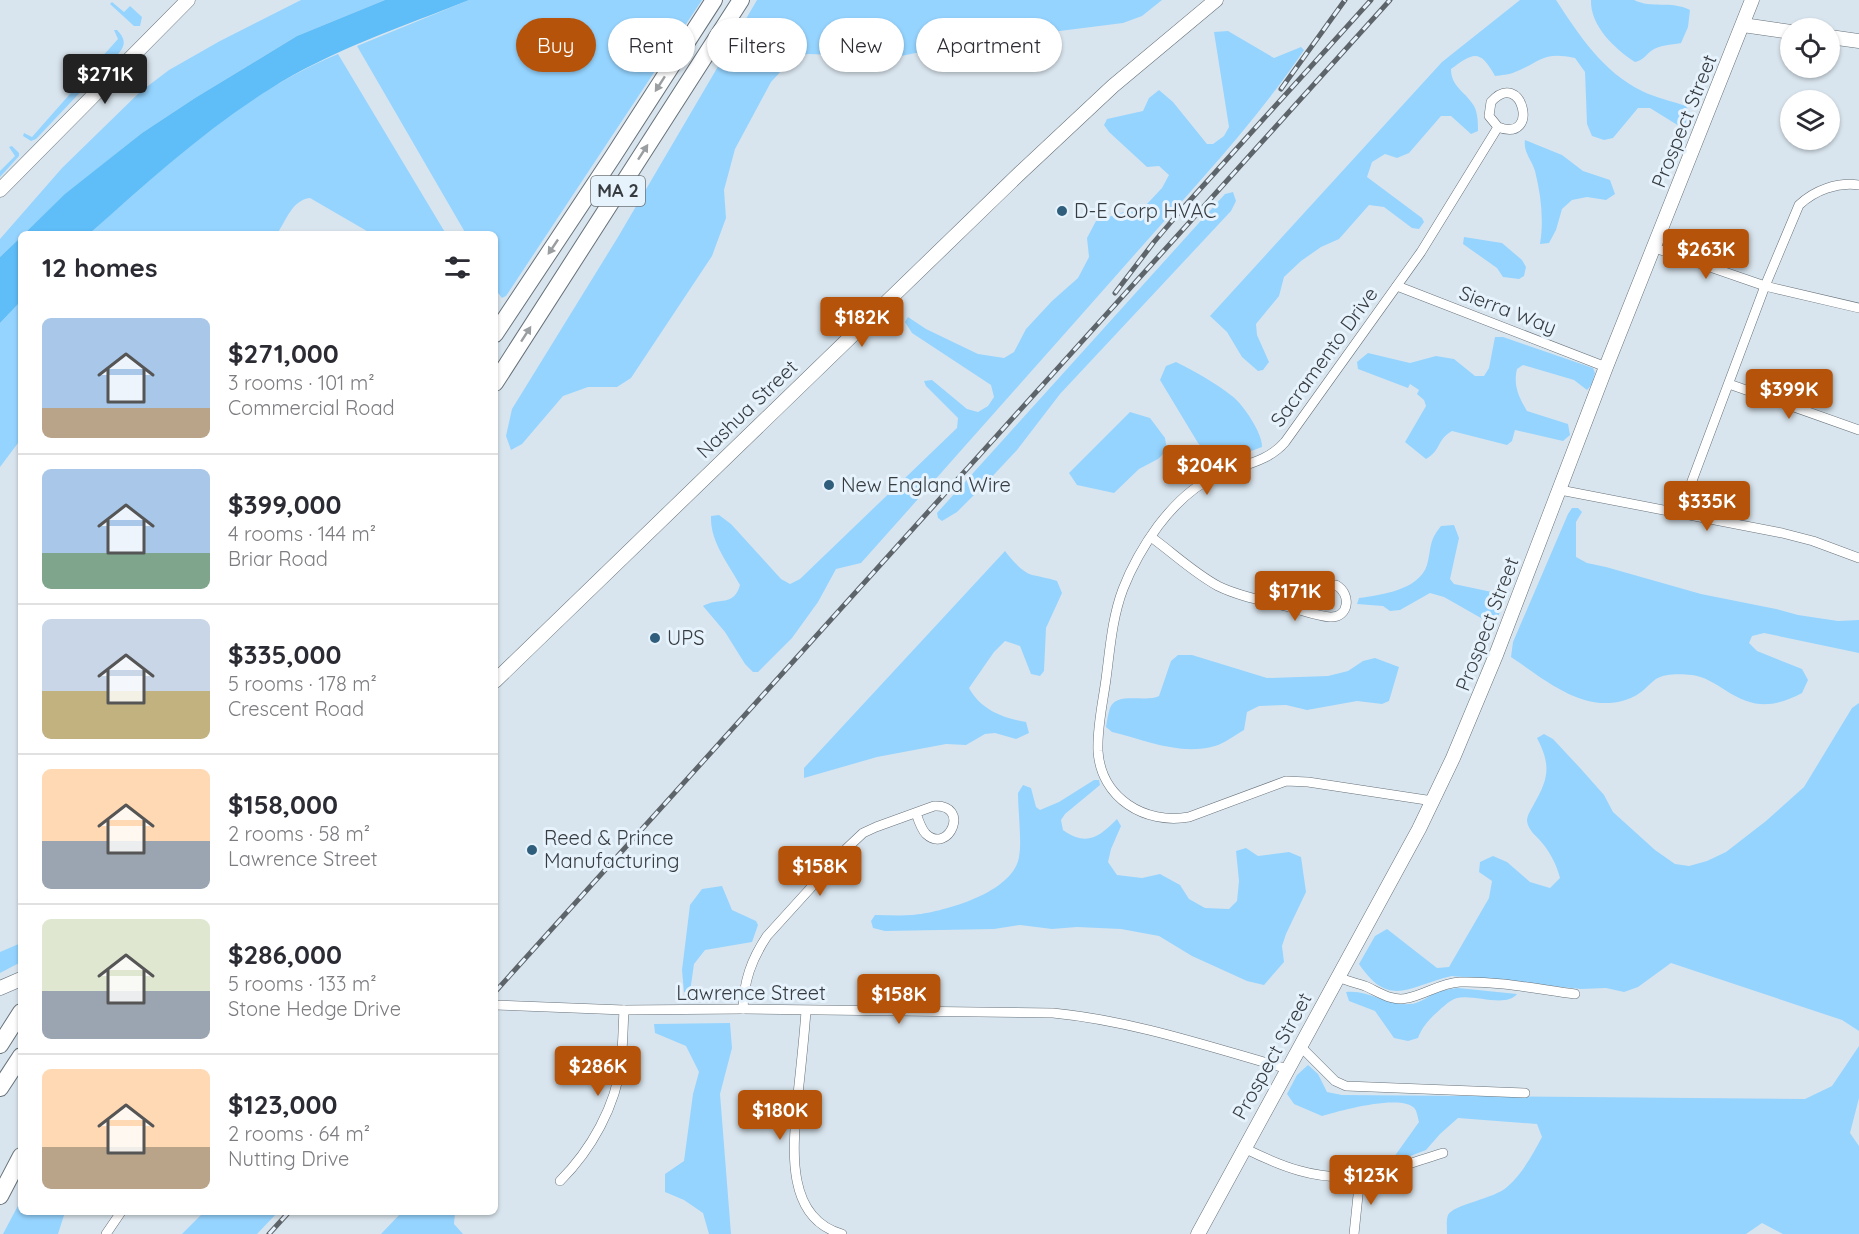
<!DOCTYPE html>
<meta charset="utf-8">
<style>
body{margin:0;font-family:Quicksand,sans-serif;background:#f2f2f3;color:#2b2b33;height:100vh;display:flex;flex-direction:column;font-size:22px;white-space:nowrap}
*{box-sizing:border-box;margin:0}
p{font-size:20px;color:#7c7c81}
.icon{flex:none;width:33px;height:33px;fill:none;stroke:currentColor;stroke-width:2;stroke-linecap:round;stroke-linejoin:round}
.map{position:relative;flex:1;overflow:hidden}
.side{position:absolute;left:18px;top:231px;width:480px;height:984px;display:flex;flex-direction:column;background:#fff;border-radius:9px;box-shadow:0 2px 4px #0004}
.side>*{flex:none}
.guide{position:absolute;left:516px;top:18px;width:570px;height:54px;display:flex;gap:12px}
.fabs{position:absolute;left:1780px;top:18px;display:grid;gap:12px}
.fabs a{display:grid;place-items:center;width:60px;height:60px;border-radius:50%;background:#fff;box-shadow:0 2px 4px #0004;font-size:30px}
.price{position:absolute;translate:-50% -51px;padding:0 14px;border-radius:6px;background:#b45309;color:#fff;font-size:20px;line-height:39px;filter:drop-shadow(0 2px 3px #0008)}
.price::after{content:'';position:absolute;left:50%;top:36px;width:18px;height:14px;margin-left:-9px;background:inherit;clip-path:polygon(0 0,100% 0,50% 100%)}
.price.current{background:#222;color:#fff}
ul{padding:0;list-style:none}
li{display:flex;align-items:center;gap:18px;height:150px;padding:0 24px}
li+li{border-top:2px solid #e1e1e2}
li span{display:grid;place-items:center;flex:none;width:168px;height:120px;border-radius:9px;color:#555}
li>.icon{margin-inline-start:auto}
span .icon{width:72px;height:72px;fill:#fffc;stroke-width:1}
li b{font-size:26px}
h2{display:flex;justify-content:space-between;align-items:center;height:72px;padding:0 24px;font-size:26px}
.tag{padding:0 21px;border-radius:27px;background:#fff;box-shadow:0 2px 4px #0004;font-size:21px;line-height:54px}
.tag.current{background:#b45309;color:#fff}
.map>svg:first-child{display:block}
</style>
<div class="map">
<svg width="1859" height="1234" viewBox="0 0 1859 1234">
<rect width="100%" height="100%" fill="#d9e5ee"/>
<g fill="#95d4ff">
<path d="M301,0H385L297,36L195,98L142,133L66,194L24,234H21V237L0,257V239L62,168L140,92L169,70L220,41Z"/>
<path d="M469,0H702L506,296L502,298L495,289V234H466L357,46Z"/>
<path d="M757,0H1162L1142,16L1123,23L965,43L896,57L808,54L795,56L771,82L735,149L724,190L726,218L712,256L631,378L617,387H588L563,396L522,444L511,450L506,436L512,409L618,237Z"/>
<path d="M1520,0H1556C1579,35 1603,72 1642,91C1656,98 1672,101 1686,106L1690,113L1685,124L1679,126L1650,108H1638L1613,138L1604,140L1592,136L1587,124L1585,72L1575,58C1542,51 1541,62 1515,72C1509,75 1501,75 1495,76C1480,49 1474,52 1451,69C1451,87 1466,92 1474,106C1478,113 1478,124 1478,131L1471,134L1451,116H1441L1409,153L1397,158L1385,154L1372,162L1367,177L1422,218L1424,222L1419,229L1412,228L1384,207L1369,205L1339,239L1321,247L1301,261L1284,277L1279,296L1256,324L1257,335L1269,362L1263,370L1258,371L1242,357L1227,332L1210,316L1442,62Z"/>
<path d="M1591,0H1634C1652,9 1670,0 1690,10L1688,27L1681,43C1671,45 1659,45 1651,51C1645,56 1643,60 1635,62C1615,49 1590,26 1591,0Z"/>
<path d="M112,2L124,12L130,6L142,17L140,26H134L110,4Z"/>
<path d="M114,30H117C132,45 119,52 108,65L101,58L118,39Z"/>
<path d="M1228,31L1274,58L1301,47L1304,50C1255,123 1194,187 1136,253C1044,357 953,460 861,563L836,569L818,602L792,638L758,672H753L745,664L725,632L703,606C719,597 734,607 740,585C728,563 710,542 711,516L719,515L731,524L781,579L790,584L800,579L957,428L958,418L926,386L924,381L932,380L967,409L978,412L988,406L994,397L991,385L912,333L905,322L908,317L926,329L978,354L1004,358L1014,352L1026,329L1052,301L1078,278L1089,257L1087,238L1096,221L1146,205L1162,188L1169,175L1159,166L1147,167L1109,132L1104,125L1107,119L1143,111L1149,98L1159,90L1173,102L1207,144H1213L1224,136L1229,127L1214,32Z"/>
<path d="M338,54L446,234H372L310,198C292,200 286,221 277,234H89C166,166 242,93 338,54Z"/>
<path d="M99,61L105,66L36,139L31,141L23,136L24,133L32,137Z"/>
<path d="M1525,140L1562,155L1583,171L1610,180L1615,194L1606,200L1587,197L1572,200L1562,209L1556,230L1549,243L1540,244C1544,220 1541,195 1535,171C1532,160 1523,152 1525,140Z"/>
<path d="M12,146L19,153V156L0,177V171L15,156L9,147Z"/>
<path d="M1233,192L1236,201L1231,211L1060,394L1017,450L987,482L957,512L942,521L938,518L937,513L1225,194Z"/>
<path d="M1464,237L1502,243L1522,260L1526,267L1524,276L1519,279L1503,277L1497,268L1463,244Z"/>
<path d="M21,301V439L0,467V323Z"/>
<path d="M1495,337H1503L1593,368L1595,373C1593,379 1592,386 1587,390L1574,380L1523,365L1517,369C1513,386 1519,397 1527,411L1568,424L1570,435L1563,441L1515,430L1512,441L1507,445L1452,431C1436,440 1442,450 1426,459L1405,442L1426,406L1424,400L1417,394L1419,390L1410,384L1408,388L1358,369L1357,362L1368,353L1410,363L1436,356L1454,359L1475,376H1484L1489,368Z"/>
<path d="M1176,362C1194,371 1216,383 1232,396C1243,404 1263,434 1262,447L1238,456L1219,458L1208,454L1198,443L1160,380L1166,366Z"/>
<path d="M1130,412L1150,418L1165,438L1167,450L1158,459L1139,469L1114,493L1077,485L1069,473Z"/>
<path d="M1572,508H1578L1582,512L1576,522V557L1587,563L1606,567L1701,594L1776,609L1798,615L1838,621L1859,620V653L1764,633L1752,636L1749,643L1757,651L1802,669L1808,680L1802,693C1773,708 1754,709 1725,690C1716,684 1703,676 1692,675C1681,674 1666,673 1656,679C1649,684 1643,692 1635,696C1589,719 1547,681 1511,657L1513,642L1568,514Z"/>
<path d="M1454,525L1459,538L1450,579L1454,584L1506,595L1497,620L1493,623L1488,622L1444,597L1430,593L1400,610L1390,611L1383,606L1357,604L1359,598C1381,595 1419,590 1427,565C1432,547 1428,542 1441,526Z"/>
<path d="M1005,551C1012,560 1021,571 1032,575C1041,577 1048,578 1057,581L1062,593L1046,628L1044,671L1040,676L1031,674L1020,646L1005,641L994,652L969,688C981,710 1003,718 1026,722L1029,733L1016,739L995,733L985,734L966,745L946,744L877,757L804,778V768Z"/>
<path d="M1178,655H1192L1267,678L1328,676L1348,671L1363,661L1375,658L1399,667L1389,701L1382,704L1357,701L1307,710L1286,705L1259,706L1247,712L1244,730C1235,735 1225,743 1215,746C1180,756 1146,740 1112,732L1106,727C1107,721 1108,714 1110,708C1116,691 1146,703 1159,696L1171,661Z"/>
<path d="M1859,703V1031L1842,1020L1671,963L1638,987L1624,992L1606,988L1581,989L1452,976C1410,985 1390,1010 1359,964L1375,936L1387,929L1437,968L1449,967L1489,898L1492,881L1479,872L1480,862L1493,856L1507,862L1530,882L1550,888L1560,878C1557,866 1551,854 1543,844C1538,837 1528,831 1527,821C1527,815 1531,810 1534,804C1549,778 1551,765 1537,738L1544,734L1553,739L1581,769L1604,795L1613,812L1655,850L1675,864L1689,866L1707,861L1726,852L1766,821L1804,787L1852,708Z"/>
<path d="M1094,780H1099L1100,785L1065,814L1061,820L1063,830C1087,847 1099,837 1117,819L1121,826L1111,849L1108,862L1117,875L1142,878L1160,874L1180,885L1189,899L1205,908L1229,909L1237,901L1239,881L1236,851L1246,848L1258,856L1289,852L1301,857L1306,892L1286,934L1282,946L1284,962L1264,985L1247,981L1192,956L1159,936L1121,929L1077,927L1052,929L1020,925L994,929L885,931L873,928L871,921L875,915C887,915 900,916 912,915C943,912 1013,893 1019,857C1022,842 1018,810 1018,793L1023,785L1031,788L1036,807L1040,810L1059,802Z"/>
<path d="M722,886L732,910L756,921L758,925L752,942L705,950L694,964L690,992H684L682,970L690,905L702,889Z"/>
<path d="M21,943V962L0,973V952Z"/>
<path d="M1458,988L1517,994C1506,1008 1474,994 1457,998C1448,1001 1441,1009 1434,1015C1426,1023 1422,1028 1418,1038L1408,1041L1394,1038L1375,1011L1349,1001L1346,992C1368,989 1387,1006 1410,1004C1419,1004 1427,997 1435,993C1442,990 1451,989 1458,988Z"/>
<path d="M730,1023L732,1048L720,1094L731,1234H709L703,1213L684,1200L665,1192V1174L684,1161L693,1094L699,1072L686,1046L655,1033L654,1024Z"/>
<path d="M1859,1046V1098L1850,1133L1859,1146V1234H1783L1762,1223L1746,1234H1447C1447,1228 1446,1220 1448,1215C1454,1204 1494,1199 1507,1187C1522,1174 1533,1154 1542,1137L1537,1124L1458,1118L1440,1134L1426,1150L1400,1160L1394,1157L1419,1122C1418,1118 1417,1112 1415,1109C1403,1093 1339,1111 1322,1116L1294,1104L1287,1094L1297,1075L1308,1065L1318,1074L1327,1092L1342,1095L1805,1099L1832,1086Z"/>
<path d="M21,1200V1212H65L58,1234H3Z"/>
<path d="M204,1212H278L257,1234H182Z"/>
<path d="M402,1212H455L454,1224L463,1234H381Z"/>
</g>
<g fill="#5fbdf8">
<path d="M385,0H469C402,27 331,50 270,89C204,130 147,183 89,234H24L65,194L142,133L195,98L297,36Z"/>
<path d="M21,237V301L0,323V257Z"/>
</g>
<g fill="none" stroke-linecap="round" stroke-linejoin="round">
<defs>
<g id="street">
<path d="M1655,248L1765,286L1859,308"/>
<path d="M1397,286L1606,367"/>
<path d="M1729,384L1859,430"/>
<path d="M1560,490L1782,533L1813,541L1859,558"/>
<path d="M1680,513L1765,286L1799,205C1815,190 1837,182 1859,185"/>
<path d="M1151,537C1173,553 1194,573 1218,586C1240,597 1266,601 1289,607C1302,610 1316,616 1330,617C1349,618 1352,594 1336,585L1323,586L1316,594L1310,612"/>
<path d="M1433,801L1308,782L1286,781L1189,817C1145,825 1101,798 1098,751C1097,727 1103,702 1106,679C1110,649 1112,618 1123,589C1132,566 1144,545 1158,526C1174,505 1193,486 1216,476C1240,465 1267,463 1285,442L1421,252L1498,127C1541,144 1522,67 1491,102L1489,116L1498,127"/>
<path d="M1338,977C1347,981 1356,983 1365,986C1379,992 1392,1002 1408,998C1426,994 1441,983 1460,982C1498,981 1537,989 1575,994"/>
<path d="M495,1005L624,1010L743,1009L1053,1013C1134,1021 1210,1047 1288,1069"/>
<path d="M743,1009C744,981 751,960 767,936L846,849L863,833L876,827L934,806C971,804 949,855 926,834C921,829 918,819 916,813"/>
<path d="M806,1011C804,1039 801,1066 798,1094C794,1140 782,1217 842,1234"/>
<path d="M1300,1046L1335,1081L1346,1086L1525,1093"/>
<path d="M1244,1148C1280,1166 1317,1181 1359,1176C1387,1173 1416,1161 1443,1153"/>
<path d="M560,1181C591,1150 616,1106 621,1062C623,1045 623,1027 624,1010"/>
<path d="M106,1234L121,1212"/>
<path d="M1354,1234L1360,1176"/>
</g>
<g id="secondary">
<path d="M1743,25L1791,32"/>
<path d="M1830,37L1859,41"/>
<path d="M0,190L188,0"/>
<path d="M495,681L1020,173L1113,86L1216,0"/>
<path d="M0,988L21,979"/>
<path d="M1198,1234L1419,829L1453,758L1496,655L1606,367L1752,0"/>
</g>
<g id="highway">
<path d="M495,334L612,158L714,0"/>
<path d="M495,383L741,0"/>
<path d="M0,1045L21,1012"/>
<path d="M0,1088L21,1056"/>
<path d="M0,1196L21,1156"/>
</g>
</defs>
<use href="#street" stroke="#67727a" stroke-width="10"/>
<use href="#secondary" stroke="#67727a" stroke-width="15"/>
<use href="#highway" stroke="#67727a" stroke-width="18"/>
<use href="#street" stroke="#fff" stroke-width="9"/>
<use href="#secondary" stroke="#fff" stroke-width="14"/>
<use href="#highway" stroke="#fff" stroke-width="16"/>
<defs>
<g id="rail">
<path d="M1281,89L1345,0"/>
<path d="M1115,293L1154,242L1183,208L1371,0"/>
<path d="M495,992L1390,0"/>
<path d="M269,1234L289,1212"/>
</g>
</defs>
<use href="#rail" stroke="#5e656a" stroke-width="5"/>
<use href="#rail" stroke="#e6f2fc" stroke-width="3" stroke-dasharray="9" stroke-linecap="butt"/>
</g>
<defs><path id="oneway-solid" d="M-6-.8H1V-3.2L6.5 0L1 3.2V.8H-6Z" transform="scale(1.5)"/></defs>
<g fill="#9b9ea0">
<use href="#oneway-solid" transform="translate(660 84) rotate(123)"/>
<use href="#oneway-solid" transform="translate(643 152) rotate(-57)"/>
<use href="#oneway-solid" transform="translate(553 247) rotate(124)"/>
<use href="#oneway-solid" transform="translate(526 334) rotate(-57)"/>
</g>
<g fill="#2f5e7d" stroke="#e6f2fc" stroke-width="2">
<circle cx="1062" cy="211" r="6"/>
<circle cx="829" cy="485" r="6"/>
<circle cx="655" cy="638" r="6"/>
<circle cx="532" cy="850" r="6"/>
</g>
<g text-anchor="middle" stroke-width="6" stroke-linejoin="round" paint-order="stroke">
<rect fill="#e6f2fc" stroke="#6c7378" stroke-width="1.5" x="591" y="176" width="54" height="30" rx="4.5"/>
<g font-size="18" font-weight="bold" fill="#373c40">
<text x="618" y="197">MA 2</text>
</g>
<g font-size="20" fill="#373c40" stroke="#e6f2fc">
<text transform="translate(1684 121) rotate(-68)" y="7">Prospect Street</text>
<text transform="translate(1508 310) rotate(21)" y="7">Sierra Way</text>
<text transform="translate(1324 357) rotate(-54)" y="7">Sacramento Drive</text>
<text transform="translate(747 409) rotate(-44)" y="7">Nashua Street</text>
<text transform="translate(1487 624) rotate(-69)" y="7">Prospect Street</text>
<text x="751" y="1000">Lawrence Street</text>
<text transform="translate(1272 1056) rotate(-61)" y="7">Prospect Street</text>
</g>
<g font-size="20" fill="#373c40" stroke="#e6f2fc" text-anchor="start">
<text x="1074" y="218">D-E Corp HVAC</text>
<text x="841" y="492">New England Wire</text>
<text x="667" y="645">UPS</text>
<text x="544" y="845">Reed &amp; Prince<tspan x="544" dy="23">Manufacturing</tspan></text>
</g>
</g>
</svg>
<div class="fabs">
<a><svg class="icon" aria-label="locate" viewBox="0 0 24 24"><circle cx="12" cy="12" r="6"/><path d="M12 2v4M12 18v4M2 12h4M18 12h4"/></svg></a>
<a><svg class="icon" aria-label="layers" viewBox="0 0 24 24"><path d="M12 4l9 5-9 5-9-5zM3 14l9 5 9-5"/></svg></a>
</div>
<b class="price current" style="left:105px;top:105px">$271K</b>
<b class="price" style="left:1706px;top:280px">$263K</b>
<b class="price" style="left:862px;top:348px">$182K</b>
<b class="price" style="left:1789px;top:420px">$399K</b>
<b class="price" style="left:1207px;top:496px">$204K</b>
<b class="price" style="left:1707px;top:532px">$335K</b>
<b class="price" style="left:1295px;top:622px">$171K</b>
<b class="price" style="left:820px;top:897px">$158K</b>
<b class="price" style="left:899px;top:1025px">$158K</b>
<b class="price" style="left:598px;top:1097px">$286K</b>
<b class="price" style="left:780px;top:1141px">$180K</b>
<b class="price" style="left:1371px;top:1206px">$123K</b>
<div class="guide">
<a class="tag current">Buy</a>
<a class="tag">Rent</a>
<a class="tag">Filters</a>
<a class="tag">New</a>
<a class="tag">Apartment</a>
</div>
<section class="side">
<h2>12 homes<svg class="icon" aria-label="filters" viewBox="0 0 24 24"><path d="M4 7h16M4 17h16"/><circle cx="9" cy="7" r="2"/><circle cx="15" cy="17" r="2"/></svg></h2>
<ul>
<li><span style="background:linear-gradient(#a9c7e8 75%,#b9a48a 0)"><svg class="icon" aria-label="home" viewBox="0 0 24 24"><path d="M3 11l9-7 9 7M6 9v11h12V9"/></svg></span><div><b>$271,000</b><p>3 rooms · 101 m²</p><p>Commercial Road</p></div></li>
<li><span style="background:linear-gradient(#a9c7e8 70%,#7fa58c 0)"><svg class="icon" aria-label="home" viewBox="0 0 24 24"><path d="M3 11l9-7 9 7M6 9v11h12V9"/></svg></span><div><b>$399,000</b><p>4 rooms · 144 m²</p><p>Briar Road</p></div></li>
<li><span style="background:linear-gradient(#c9d6e8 60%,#c2b280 0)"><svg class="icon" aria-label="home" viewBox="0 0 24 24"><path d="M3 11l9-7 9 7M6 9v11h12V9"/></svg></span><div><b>$335,000</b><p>5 rooms · 178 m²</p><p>Crescent Road</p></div></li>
<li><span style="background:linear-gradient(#ffd9b3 60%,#9aa5b1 0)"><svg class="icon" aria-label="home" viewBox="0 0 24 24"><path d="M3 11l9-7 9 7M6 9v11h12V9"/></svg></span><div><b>$158,000</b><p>2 rooms · 58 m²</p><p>Lawrence Street</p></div></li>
<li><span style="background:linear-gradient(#dfe7d0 60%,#9aa5b1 0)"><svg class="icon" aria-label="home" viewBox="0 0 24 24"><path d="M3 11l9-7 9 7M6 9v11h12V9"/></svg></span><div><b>$286,000</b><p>5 rooms · 133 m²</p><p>Stone Hedge Drive</p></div></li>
<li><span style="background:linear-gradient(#ffd9b3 65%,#b9a48a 0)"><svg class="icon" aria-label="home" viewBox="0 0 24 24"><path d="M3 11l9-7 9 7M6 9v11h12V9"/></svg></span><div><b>$123,000</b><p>2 rooms · 64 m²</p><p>Nutting Drive</p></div></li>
</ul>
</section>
</div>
